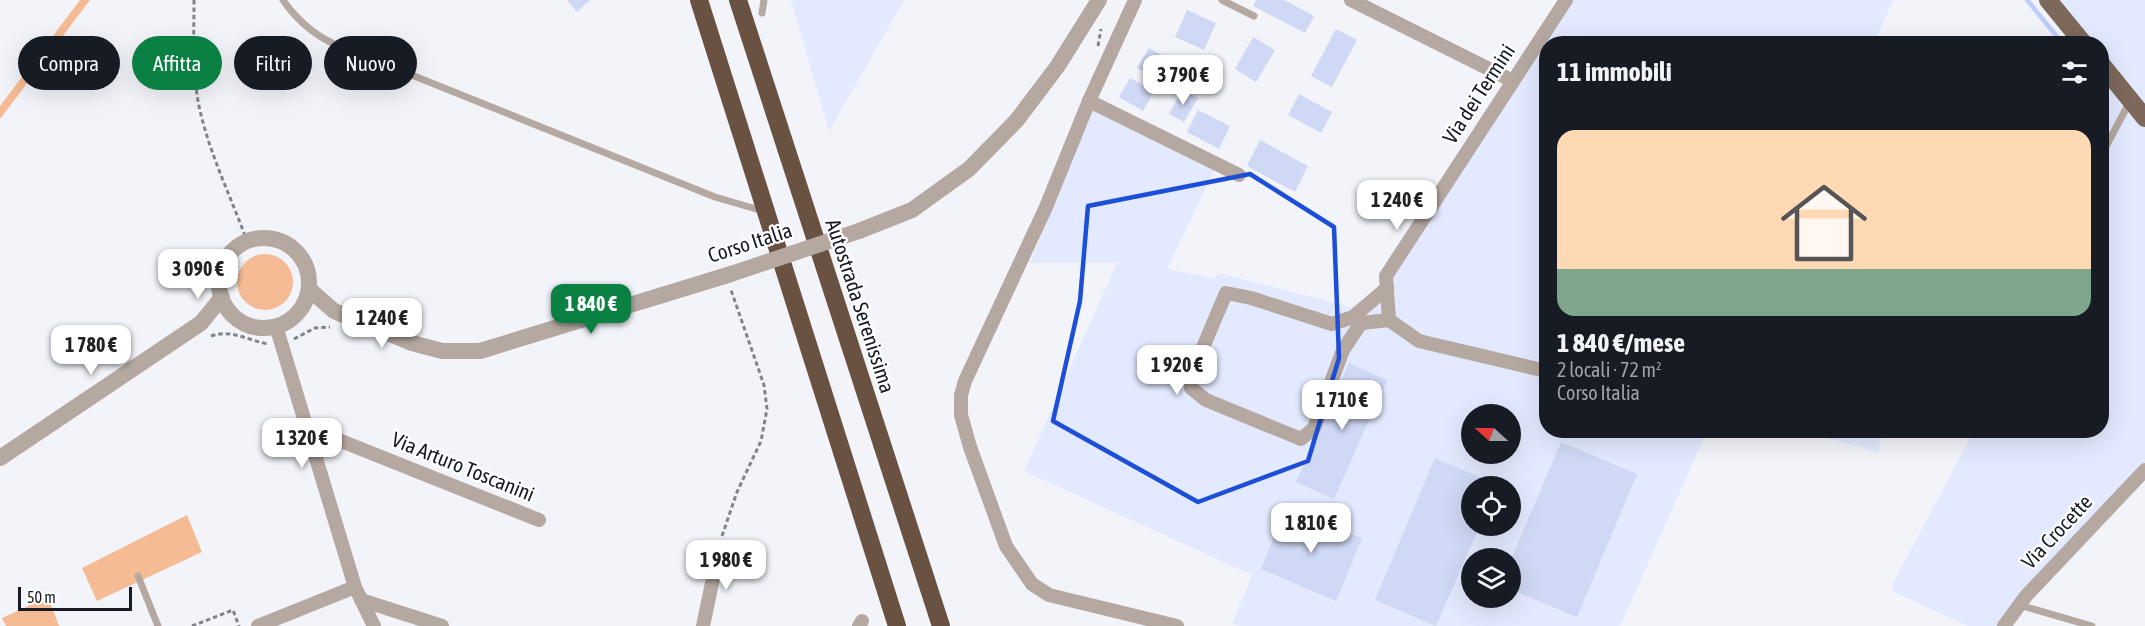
<!DOCTYPE html>
<html lang="it">
<meta charset="utf-8">
<style>
body{margin:0;font-family:"Asap Condensed",sans-serif;background:#20242c;color:#f1f3f6;height:100vh;display:flex;flex-direction:column;font-size:22px;white-space:nowrap}
*{box-sizing:border-box;margin:0}
p{font-size:20px;color:#9ea1a6}
.icon{flex:none;width:33px;height:33px;fill:none;stroke:currentColor;stroke-width:2;stroke-linecap:round;stroke-linejoin:round}
.map{position:relative;flex:1;overflow:hidden}
.details{position:absolute;left:1539px;top:36px;width:570px;height:402px;display:flex;flex-direction:column;background:#171b24;border-radius:24px;box-shadow:0 6px 24px #0002}
.details>*{flex:none}
.hud{position:absolute;left:18px;top:36px;width:570px;height:54px;display:flex;gap:12px}
.needle{width:39px;rotate:291deg}
.fabs{position:absolute;left:1461px;top:404px;display:grid;gap:12px}
.fabs a{display:grid;place-items:center;width:60px;height:60px;border-radius:50%;background:#171b24;box-shadow:0 6px 24px #0002;font-size:30px}
.scale{position:absolute;left:18px;bottom:15px;width:114px;box-sizing:border-box;padding-left:6px;border:3px solid #171a24;border-top:0;font-size:16px;line-height:21px;white-space:nowrap;color:#171a24;-webkit-text-stroke:4px #fff;paint-order:stroke}
.price{position:absolute;translate:-50% -51px;padding:0 14px;border-radius:12px;background:#fff;color:#222;font-size:20px;line-height:39px;filter:drop-shadow(0 2px 3px #0008)}
.price::after{content:'';position:absolute;left:50%;top:36px;width:18px;height:14px;margin-left:-9px;background:inherit;clip-path:polygon(0 0,100% 0,50% 100%)}
.price.selected{background:#0b8043;color:#fff}
ul{padding:0;list-style:none}
li{display:grid;align-content:center;gap:12px;height:318px;padding:0 18px}
li+li{border-top:2px solid #363941}
li span{display:grid;place-items:center;height:186px;border-radius:18px;color:#555}
li>.icon{margin-inline-start:auto}
span .icon{width:108px;height:108px;fill:#fffc;stroke-width:1}
li b{font-size:26px}
h2{display:flex;justify-content:space-between;align-items:center;height:72px;padding:0 18px;font-size:26px}
.chip{padding:0 21px;border-radius:27px;background:#171b24;box-shadow:0 6px 24px #0002;font-size:21px;line-height:54px}
.chip.selected{background:#0b8043;color:#fff}
.map>svg:first-child{display:block}
</style>
<div class="map">
<svg width="2145" height="626" viewBox="0 0 2145 626">
<rect width="100%" height="100%" fill="#f2f4fa"/>
<g fill="#e3eaff" fill-rule="evenodd">
<path d="M791,0H904L829,131Z"/>
<path d="M1571,0H1893L1874,43L1546,44V430L1707,431L1620,626H1241L1232,624L1252,575L1024,471L1117,263H1030L1092,108L1215,169L1167,269L1215,278L1219,273L1351,307L1392,279ZM1472,414H1510V453H1472ZM1472,486H1510V525H1472ZM1472,558H1510V597H1472Z"/>
<path d="M2055,0H2145V109L2102,57V44L2090,43Z"/>
<path d="M2102,71L2145,124V462L2023,589L1997,626H1968L1894,592L1892,585L1974,431L2102,430Z"/>
<path d="M1801,431H1883L1878,452Z"/>
</g>
<g fill="#f5bb94">
<path d="M80,0H90L0,119V106Z"/>
<circle cx="265" cy="282" r="28"/>
<path d="M187,515L202,552L97,601L82,568Z"/>
<path d="M48,597L59,626H6L2,618Z"/>
</g>
<g fill="none" stroke-linecap="round" stroke-linejoin="round">
<g stroke="#becdff" stroke-width="4.5">
<path d="M2027,0L2063,44"/>
<path d="M2102,90L2106,96"/>
</g>
</g>
<g fill="#cfd8f4">
<path d="M567,0H590L577,12Z"/>
<path d="M1256,0H1284L1314,16L1305,33L1253,6Z"/>
<path d="M1187,10L1216,23L1204,50L1175,37Z"/>
<path d="M1336,29L1357,40L1332,87L1311,76Z"/>
<path d="M1253,37L1275,50L1256,82L1235,69Z"/>
<path d="M1149,48L1174,62L1162,82L1137,68Z"/>
<path d="M1130,78L1154,91L1143,111L1119,97Z"/>
<path d="M1183,89L1198,98L1184,122L1169,114Z"/>
<path d="M1299,94L1332,112L1321,133L1288,115Z"/>
<path d="M1198,110L1230,126L1219,149L1187,132Z"/>
<path d="M1260,140L1308,166L1295,192L1247,166Z"/>
<path d="M1349,363L1387,380L1334,499L1296,482Z"/>
<path d="M1561,442L1637,474L1577,617L1510,589V562Z"/>
<path d="M1435,458L1501,486H1472V525H1480L1436,626L1375,600Z"/>
<path d="M1287,506L1362,538L1336,601L1261,569Z"/>
</g>
<g fill="none" stroke-linecap="round" stroke-linejoin="round">
<g stroke="#81848c" stroke-width="3" stroke-dasharray="4.5 3" stroke-linecap="butt">
<path d="M194,0C194,35 192,72 199,106C209,153 231,197 247,241"/>
<path d="M1098,46L1101,29"/>
<path d="M211,336C231,329 247,340 268,344"/>
<path d="M294,339L315,328L330,327"/>
<path d="M722,536L737,492L761,441L767,409L764,385L731,290"/>
<path d="M192,626L233,610L239,626"/>
</g>
<g stroke="#b4a8a0" stroke-width="7">
<path d="M283,0C296,19 312,33 332,43L715,197L763,211"/>
<path d="M1222,0L1254,16"/>
<path d="M762,13L764,0"/>
<path d="M2102,154L2129,103"/>
<path d="M138,576L158,626"/>
<path d="M2019,605L2092,626"/>
</g>
<g stroke="#b4a8a0" stroke-width="14">
<path d="M1135,0L1089,101L1046,207L965,381L961,395V415L970,447L1006,546L1032,584L1049,595L1177,626"/>
<path d="M1351,0L1513,81"/>
<path d="M1089,101L1239,175"/>
<path d="M1387,288L1353,317L1332,324L1251,298L1226,293L1193,371L1191,388L1206,400L1301,439L1314,428L1343,350L1361,323L1389,320"/>
<path d="M276,326L355,587L374,626"/>
<path d="M1546,371L1419,341L1389,320L1386,276L1566,0"/>
<path d="M306,427L539,520"/>
<path d="M361,600L442,626"/>
<path d="M258,626L355,587"/>
<path d="M703,626L719,550"/>
<path d="M859,626L862,621"/>
<path d="M2004,626L2026,596L2145,470"/>
</g>
<g stroke="#b4a8a0" stroke-width="16">
<path d="M859,231L912,210L969,169L1017,120L1057,67L1099,0"/>
<circle cx="264" cy="283" r="45"/>
<path d="M309,289L334,311L412,343L442,351H480L731,274"/>
<path d="M0,458L201,323L222,297"/>
</g>
<g stroke="#7d685b" stroke-width="18">
<path d="M2048,0L2084,44"/>
<path d="M2102,65L2145,118"/>
</g>
<g stroke="#6a5243" stroke-width="18">
<path d="M699,0L897,626"/>
<path d="M738,0L941,626"/>
</g>
<path stroke="#b4a8a0" stroke-width="16" d="M731,274L859,231"/>
</g>
<path fill="none" stroke="#1d4ed8" stroke-width="4.5" stroke-linejoin="round" d="M1250,174L1334,227L1339,358L1308,461L1198,502L1053,421L1080,301L1088,206Z"/>
<g text-anchor="middle" stroke-width="4.5" stroke-linejoin="round" paint-order="stroke">
<g font-size="21" fill="#171a24" stroke="#fff">
<text transform="translate(1479 94) rotate(-57)" y="7">Via dei Termini</text>
<text transform="translate(750 243) rotate(-18)" y="7">Corso Italia</text>
<text transform="translate(860 306) rotate(72)" y="7">Autostrada Serenissima</text>
<text transform="translate(463 467) rotate(22)" y="7">Via Arturo Toscanini</text>
<text transform="translate(2057 532) rotate(-47)" y="7">Via Crocette</text>
</g>
</g>
</svg>
<div class="fabs">
<a><svg class="needle" viewBox="-14 -14 28 28"><path d="M0-13l5 13h-10z" fill="#e53935"/><path d="M0 13l5-13h-10z" fill="#9ea1a6"/></svg></a>
<a><svg class="icon" aria-label="locate" viewBox="0 0 24 24"><circle cx="12" cy="12" r="6"/><path d="M12 2v4M12 18v4M2 12h4M18 12h4"/></svg></a>
<a><svg class="icon" aria-label="layers" viewBox="0 0 24 24"><path d="M12 4l9 5-9 5-9-5zM3 14l9 5 9-5"/></svg></a>
</div>
<div class="scale">50 m</div>
<b class="price" style="left:1183px;top:106px">3 790 €</b>
<b class="price" style="left:1397px;top:231px">1 240 €</b>
<b class="price" style="left:198px;top:300px">3 090 €</b>
<b class="price selected" style="left:591px;top:335px">1 840 €</b>
<b class="price" style="left:382px;top:349px">1 240 €</b>
<b class="price" style="left:91px;top:376px">1 780 €</b>
<b class="price" style="left:1177px;top:396px">1 920 €</b>
<b class="price" style="left:1342px;top:431px">1 710 €</b>
<b class="price" style="left:302px;top:469px">1 320 €</b>
<b class="price" style="left:1311px;top:554px">1 810 €</b>
<b class="price" style="left:726px;top:591px">1 980 €</b>
<div class="hud">
<a class="chip">Compra</a>
<a class="chip selected">Affitta</a>
<a class="chip">Filtri</a>
<a class="chip">Nuovo</a>
</div>
<section class="details">
<h2>11 immobili<svg class="icon" aria-label="filters" viewBox="0 0 24 24"><path d="M4 7h16M4 17h16"/><circle cx="9" cy="7" r="2"/><circle cx="15" cy="17" r="2"/></svg></h2>
<ul>
<li><span style="background:linear-gradient(#ffd9b3 75%,#7fa58c 0)"><svg class="icon" aria-label="home" viewBox="0 0 24 24"><path d="M3 11l9-7 9 7M6 9v11h12V9"/></svg></span><div><b>1 840 €/mese</b><p>2 locali · 72 m²</p><p>Corso Italia</p></div></li>
</ul>
</section>
</div>
